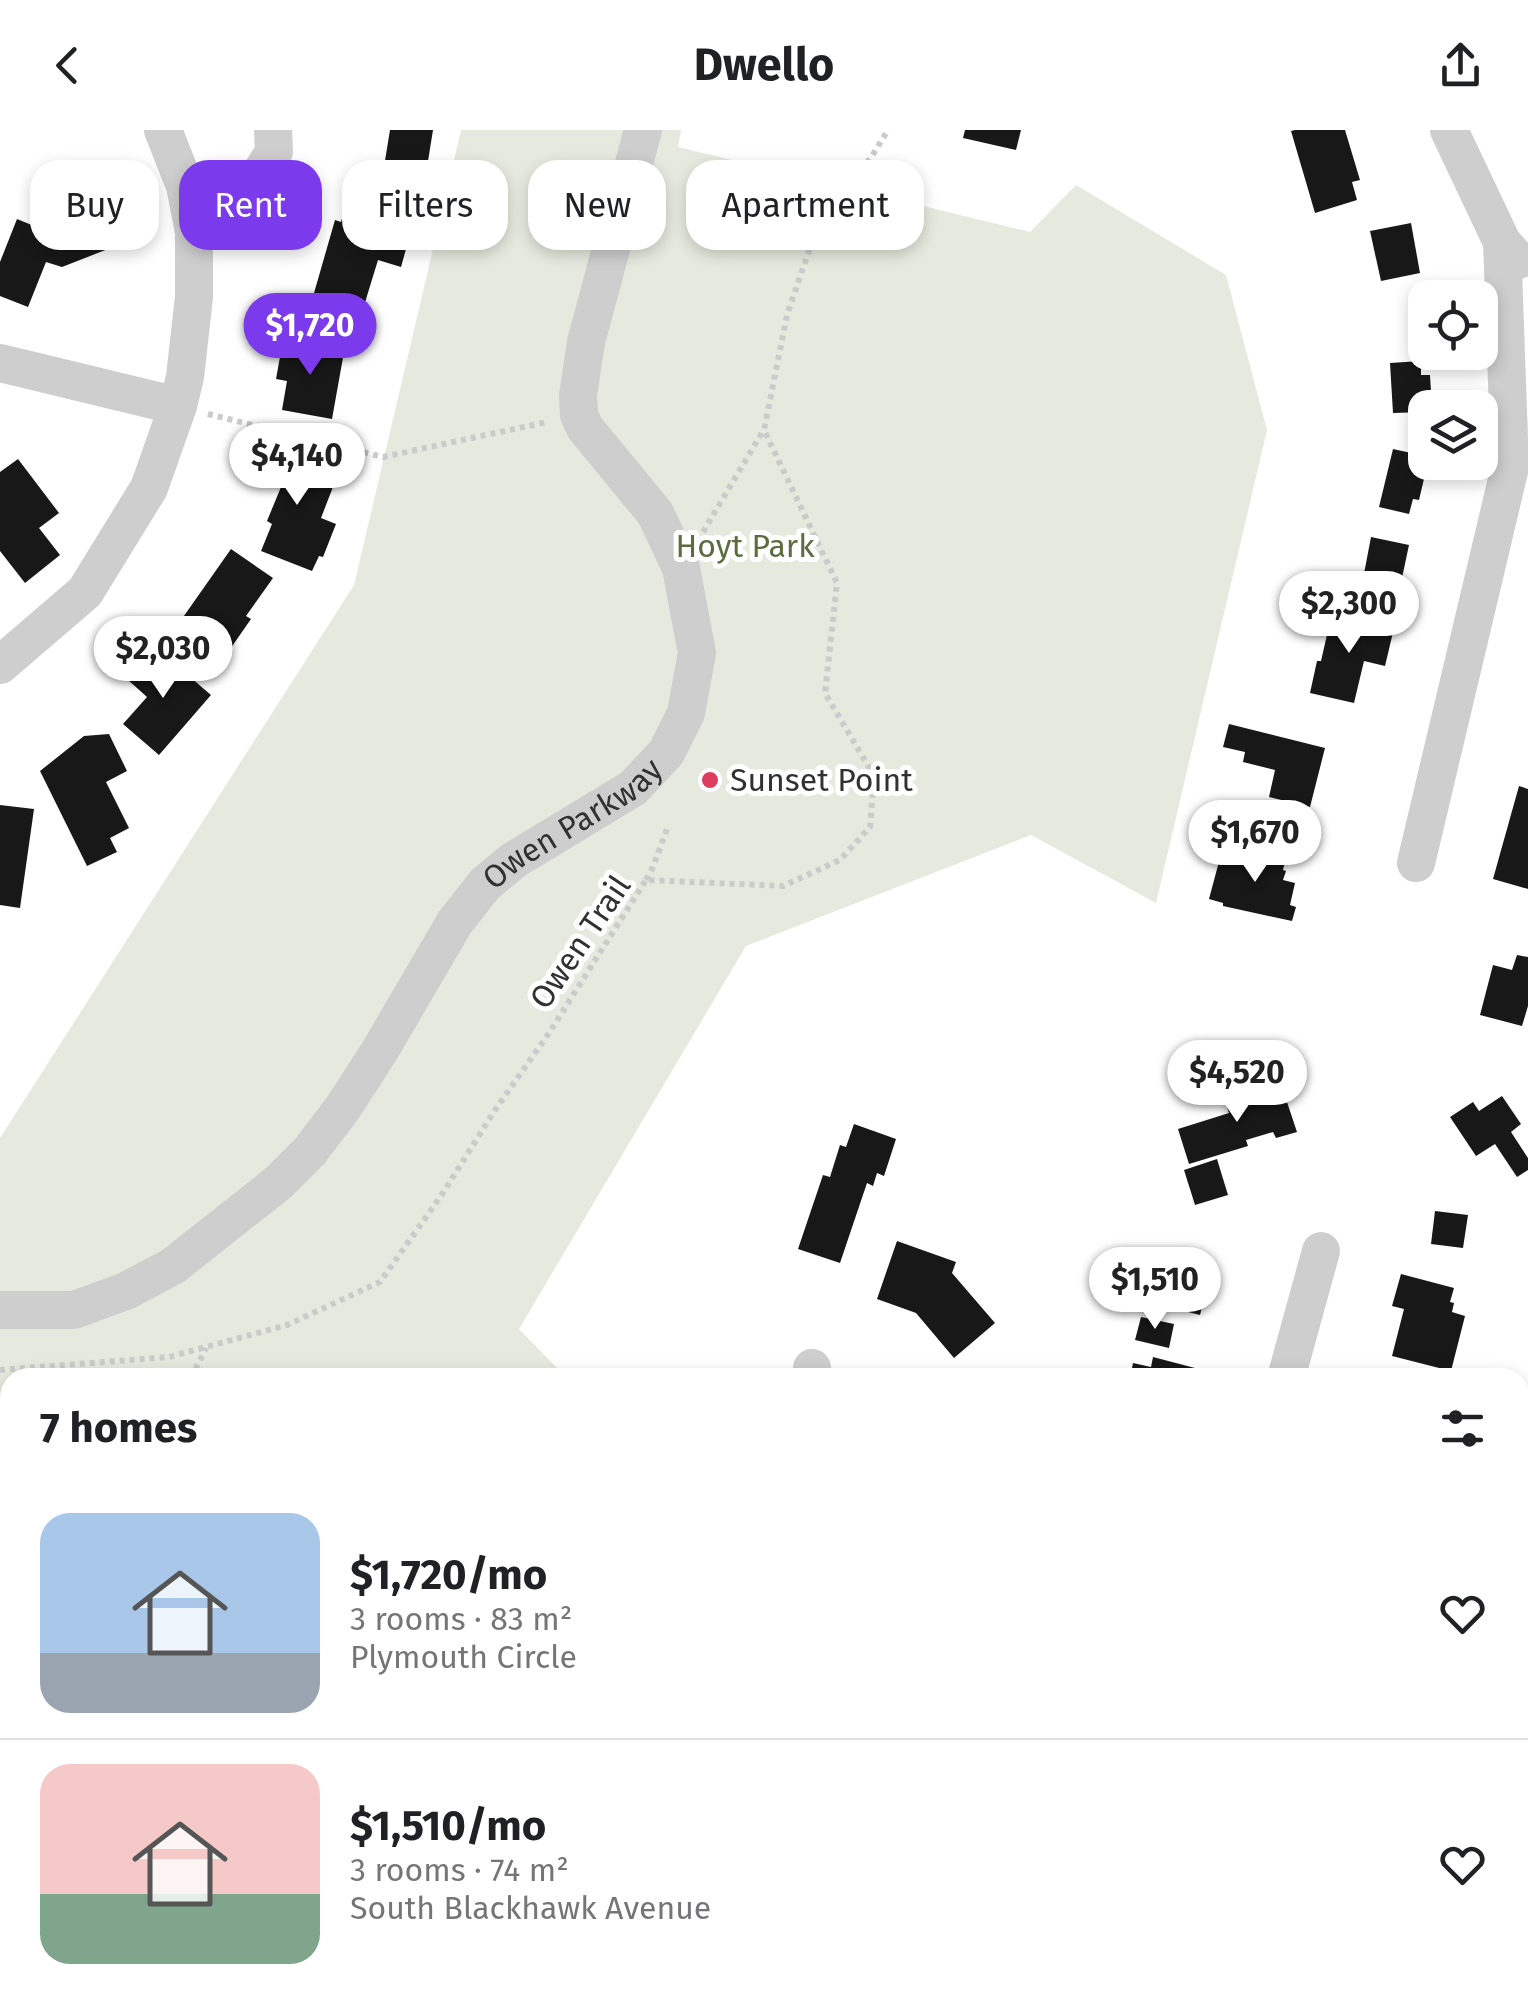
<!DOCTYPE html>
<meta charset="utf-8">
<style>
body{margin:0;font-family:"Fira Sans",sans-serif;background:#f2f2f2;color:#202124;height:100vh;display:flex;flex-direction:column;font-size:38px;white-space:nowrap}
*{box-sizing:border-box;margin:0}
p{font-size:32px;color:#757577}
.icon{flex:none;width:55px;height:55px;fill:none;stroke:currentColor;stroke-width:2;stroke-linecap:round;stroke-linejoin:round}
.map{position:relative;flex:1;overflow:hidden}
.panel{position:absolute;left:0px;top:1238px;width:1530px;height:642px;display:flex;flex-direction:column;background:#fff;border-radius:30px 30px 0 0;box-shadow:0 5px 15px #0003}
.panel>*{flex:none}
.top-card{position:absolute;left:30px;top:30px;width:1000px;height:90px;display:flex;gap:20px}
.buttons{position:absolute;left:1408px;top:150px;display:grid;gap:20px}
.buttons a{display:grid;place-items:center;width:90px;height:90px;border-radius:20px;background:#fff;box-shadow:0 5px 15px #0003;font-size:50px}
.price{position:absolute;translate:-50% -85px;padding:0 22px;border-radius:35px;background:#fff;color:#222;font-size:32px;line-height:65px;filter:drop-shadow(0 2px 5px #0008)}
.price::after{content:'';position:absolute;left:50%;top:60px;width:30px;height:22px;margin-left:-15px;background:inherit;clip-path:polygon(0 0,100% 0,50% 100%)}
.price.on{background:#7c3aed;color:#fff}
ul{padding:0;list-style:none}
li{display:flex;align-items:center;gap:30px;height:250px;padding:0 40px}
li+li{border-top:2px solid #e0e0e0}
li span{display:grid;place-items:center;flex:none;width:280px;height:200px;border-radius:30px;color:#555}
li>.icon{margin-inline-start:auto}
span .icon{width:120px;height:120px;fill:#fffc;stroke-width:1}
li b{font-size:42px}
h2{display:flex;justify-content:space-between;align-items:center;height:120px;padding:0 40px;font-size:42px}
.chip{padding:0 35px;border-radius:30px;background:#fff;box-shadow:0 5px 15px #0003;font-size:35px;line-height:90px}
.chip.on{background:#7c3aed;color:#fff}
header{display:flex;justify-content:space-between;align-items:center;height:130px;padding:0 40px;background:#fff;font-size:45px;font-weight:700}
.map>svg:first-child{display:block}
</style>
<header><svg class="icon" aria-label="back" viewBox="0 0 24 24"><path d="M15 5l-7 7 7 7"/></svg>Dwello<svg class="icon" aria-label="share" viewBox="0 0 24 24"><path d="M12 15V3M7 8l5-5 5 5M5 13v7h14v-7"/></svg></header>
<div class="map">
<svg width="1528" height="1878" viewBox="0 0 1528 1878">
<rect width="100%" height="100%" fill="#fff"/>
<path fill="#e6eade" d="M461,0H681L678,17L1030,102L1076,55L1226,145L1267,300L1156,773L1031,705L746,816L519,1199L565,1246L562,1247L10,1248V1870H51L49,1878H0V1008L354,455Z"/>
<g fill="#181818">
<path d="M390,0H433L424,56L382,49Z"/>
<path d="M965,0H1021L1016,20L963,8Z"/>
<path d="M1295,0H1345L1360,50L1352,52L1357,70L1315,83L1291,1Z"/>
<path d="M126,31L154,101L62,137L46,132L28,177L0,166V132L17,89L39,98L34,68Z"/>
<path d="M350,61L383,71L374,102L408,112L401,137L378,130L359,192L310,177L335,90L341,92Z"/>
<path d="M1411,93L1420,143L1381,151L1370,101Z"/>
<path d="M283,210L344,222L332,289L282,280L287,251L276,249Z"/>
<path d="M1421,231V245H1430L1432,278H1425V282L1393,283L1390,233Z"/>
<path d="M267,316L338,344L321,388L336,394L323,427L319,426L312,441L261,421L272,394L267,391L281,357L255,347Z"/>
<path d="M1393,319L1425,326V332H1428L1419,370L1413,369L1409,384L1379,377Z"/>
<path d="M18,329L59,383L39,398L60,425L25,453L0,421V342Z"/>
<path d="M1371,407L1409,415L1399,462L1389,460L1386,476L1359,470Z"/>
<path d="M231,419L273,448L246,486L251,489L226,525L179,493Z"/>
<path d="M1332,483L1394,498L1385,536L1364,531L1354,573L1310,563L1317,531H1321Z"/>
<path d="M155,517L211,565L159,625L123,594L147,567L127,549Z"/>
<path d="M1229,594L1325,618L1310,677L1269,667L1275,640L1243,632L1245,622L1223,617Z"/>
<path d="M109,604L127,641L106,652L129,698L110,708L117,722L87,736L40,641L84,606Z"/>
<path d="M1519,656L1528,659V759L1493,749Z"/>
<path d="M0,675L34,679L20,778L0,775Z"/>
<path d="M1249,718L1286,727L1283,740L1286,741L1283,750L1295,753L1290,775L1296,777L1292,791L1223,776V773L1209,769L1221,724L1246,730Z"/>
<path d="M1517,825L1528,827V876L1522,896L1480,885L1493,835L1512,840Z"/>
<path d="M1237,958L1287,972L1297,1002L1276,1008L1273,1002L1246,1010L1248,1016L1189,1034L1178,999L1229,983L1222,963Z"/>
<path d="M1502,966L1521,994L1511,1002L1528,1028V1040L1517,1047L1495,1014L1476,1026L1450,987L1473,972L1479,981Z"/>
<path d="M854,994L896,1009L884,1046L877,1043L873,1056L867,1053L840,1133L798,1119L823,1045L830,1047L840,1015L846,1017Z"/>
<path d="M1217,1029L1228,1065L1195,1075L1184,1040Z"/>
<path d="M1435,1081L1468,1085L1463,1118L1431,1114Z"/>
<path d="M897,1111L956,1132L952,1143L995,1193L954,1228L916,1183L877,1169Z"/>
<path d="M1160,1124L1212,1136L1200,1185L1148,1172Z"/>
<path d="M1401,1144L1454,1158L1450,1172L1454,1173L1452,1182L1465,1186L1451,1241L1392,1226L1404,1179L1392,1176Z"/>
<path d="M1141,1187L1174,1194L1169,1218L1135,1210Z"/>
<path d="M1153,1227L1195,1238L1192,1248H1130L1133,1233L1151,1237Z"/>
<path d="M1520,1637L1528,1639V1694L1520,1692Z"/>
<path d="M1520,1720L1528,1722V1744L1524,1759L1528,1760L1525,1770L1520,1769Z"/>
<path d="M113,1870H169L167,1878H111Z"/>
<path d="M1259,1870H1269L1297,1878H1257Z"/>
<path d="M1461,1870H1486L1484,1878H1459Z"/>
</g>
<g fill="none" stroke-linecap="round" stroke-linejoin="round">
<g stroke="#cbcbcb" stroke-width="6" stroke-dasharray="5 5" stroke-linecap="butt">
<path d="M208,284L383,327L547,292"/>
<path d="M703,402L763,301"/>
<path d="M646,750L653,737L668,696"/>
<path d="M0,1240L169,1227L287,1195L380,1152L441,1066L495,980L549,903L646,750L783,756L840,730L870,697L874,646L825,563L837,453L764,300L787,185L817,97L872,26L888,0"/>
<path d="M191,1248L206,1218"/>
<path d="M0,1411L10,1412"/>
</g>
<g stroke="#cecece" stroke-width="38">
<path d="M1449,0L1502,112L1518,130"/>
<path d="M194,102L248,63L274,22L273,0"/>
<path d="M0,233L178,276"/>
<path d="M0,535L85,462L149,358L178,276L185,247L194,167V102L185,56L163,0"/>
<path d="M1416,733L1510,337L1502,112"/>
<path id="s1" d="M0,1180H74L126,1161L173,1136L278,1053L310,1021L342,979L379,922L455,792L485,754L514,730L633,658L666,623L686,583L697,523L681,438L655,383L585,298L579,285L578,265L586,212L643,0"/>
<path d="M812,1238L813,1248"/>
<path d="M1286,1248L1321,1121"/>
<path d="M245,1878L247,1870"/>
</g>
<g stroke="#bbb" stroke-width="52">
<path d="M1520,1547L1528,1549"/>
<path d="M1139,1878L1141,1870"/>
</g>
</g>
<circle fill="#de3e5d" stroke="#fff" stroke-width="4" cx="710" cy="650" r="10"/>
<g text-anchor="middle" stroke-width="10" stroke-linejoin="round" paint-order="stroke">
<g font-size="32" fill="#5a6c40" stroke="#fff">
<text x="745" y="427">Hoyt Park</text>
</g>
<g font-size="32" fill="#313131" stroke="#fff" text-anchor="start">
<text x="730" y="661">Sunset Point</text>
</g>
<g font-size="32" fill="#313131" stroke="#fff">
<text dy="11" stroke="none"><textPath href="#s1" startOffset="788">Owen Parkway</textPath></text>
<text transform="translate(580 812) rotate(-56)" y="11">Owen Trail</text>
</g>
</g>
</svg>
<div class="buttons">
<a><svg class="icon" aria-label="locate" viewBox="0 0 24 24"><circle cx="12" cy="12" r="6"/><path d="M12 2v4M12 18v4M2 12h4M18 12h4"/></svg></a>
<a><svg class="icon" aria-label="layers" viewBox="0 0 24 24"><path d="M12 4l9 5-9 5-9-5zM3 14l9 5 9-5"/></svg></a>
</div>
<b class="price on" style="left:310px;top:248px">$1,720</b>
<b class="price" style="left:297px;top:378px">$4,140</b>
<b class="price" style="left:1349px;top:526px">$2,300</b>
<b class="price" style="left:163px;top:571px">$2,030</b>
<b class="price" style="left:1255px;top:755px">$1,670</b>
<b class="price" style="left:1237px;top:995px">$4,520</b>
<b class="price" style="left:1155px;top:1202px">$1,510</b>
<div class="top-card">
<a class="chip">Buy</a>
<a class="chip on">Rent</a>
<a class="chip">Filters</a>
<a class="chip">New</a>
<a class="chip">Apartment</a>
</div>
<section class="panel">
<h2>7 homes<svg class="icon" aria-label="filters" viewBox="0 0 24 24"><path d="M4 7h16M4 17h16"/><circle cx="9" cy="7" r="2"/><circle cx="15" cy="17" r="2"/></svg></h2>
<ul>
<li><span style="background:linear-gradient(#a9c7e8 70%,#9aa5b1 0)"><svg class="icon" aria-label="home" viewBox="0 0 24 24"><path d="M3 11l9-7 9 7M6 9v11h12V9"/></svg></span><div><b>$1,720/mo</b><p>3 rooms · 83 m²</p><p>Plymouth Circle</p></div><svg class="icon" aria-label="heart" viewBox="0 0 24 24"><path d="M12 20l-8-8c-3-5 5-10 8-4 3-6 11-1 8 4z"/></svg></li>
<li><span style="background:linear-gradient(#f6c9c9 65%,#7fa58c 0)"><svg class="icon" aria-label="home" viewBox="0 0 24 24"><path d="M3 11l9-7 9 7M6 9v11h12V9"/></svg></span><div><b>$1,510/mo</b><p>3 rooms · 74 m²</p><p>South Blackhawk Avenue</p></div><svg class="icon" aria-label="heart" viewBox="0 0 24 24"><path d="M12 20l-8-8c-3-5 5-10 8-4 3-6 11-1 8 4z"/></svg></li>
</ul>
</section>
</div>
